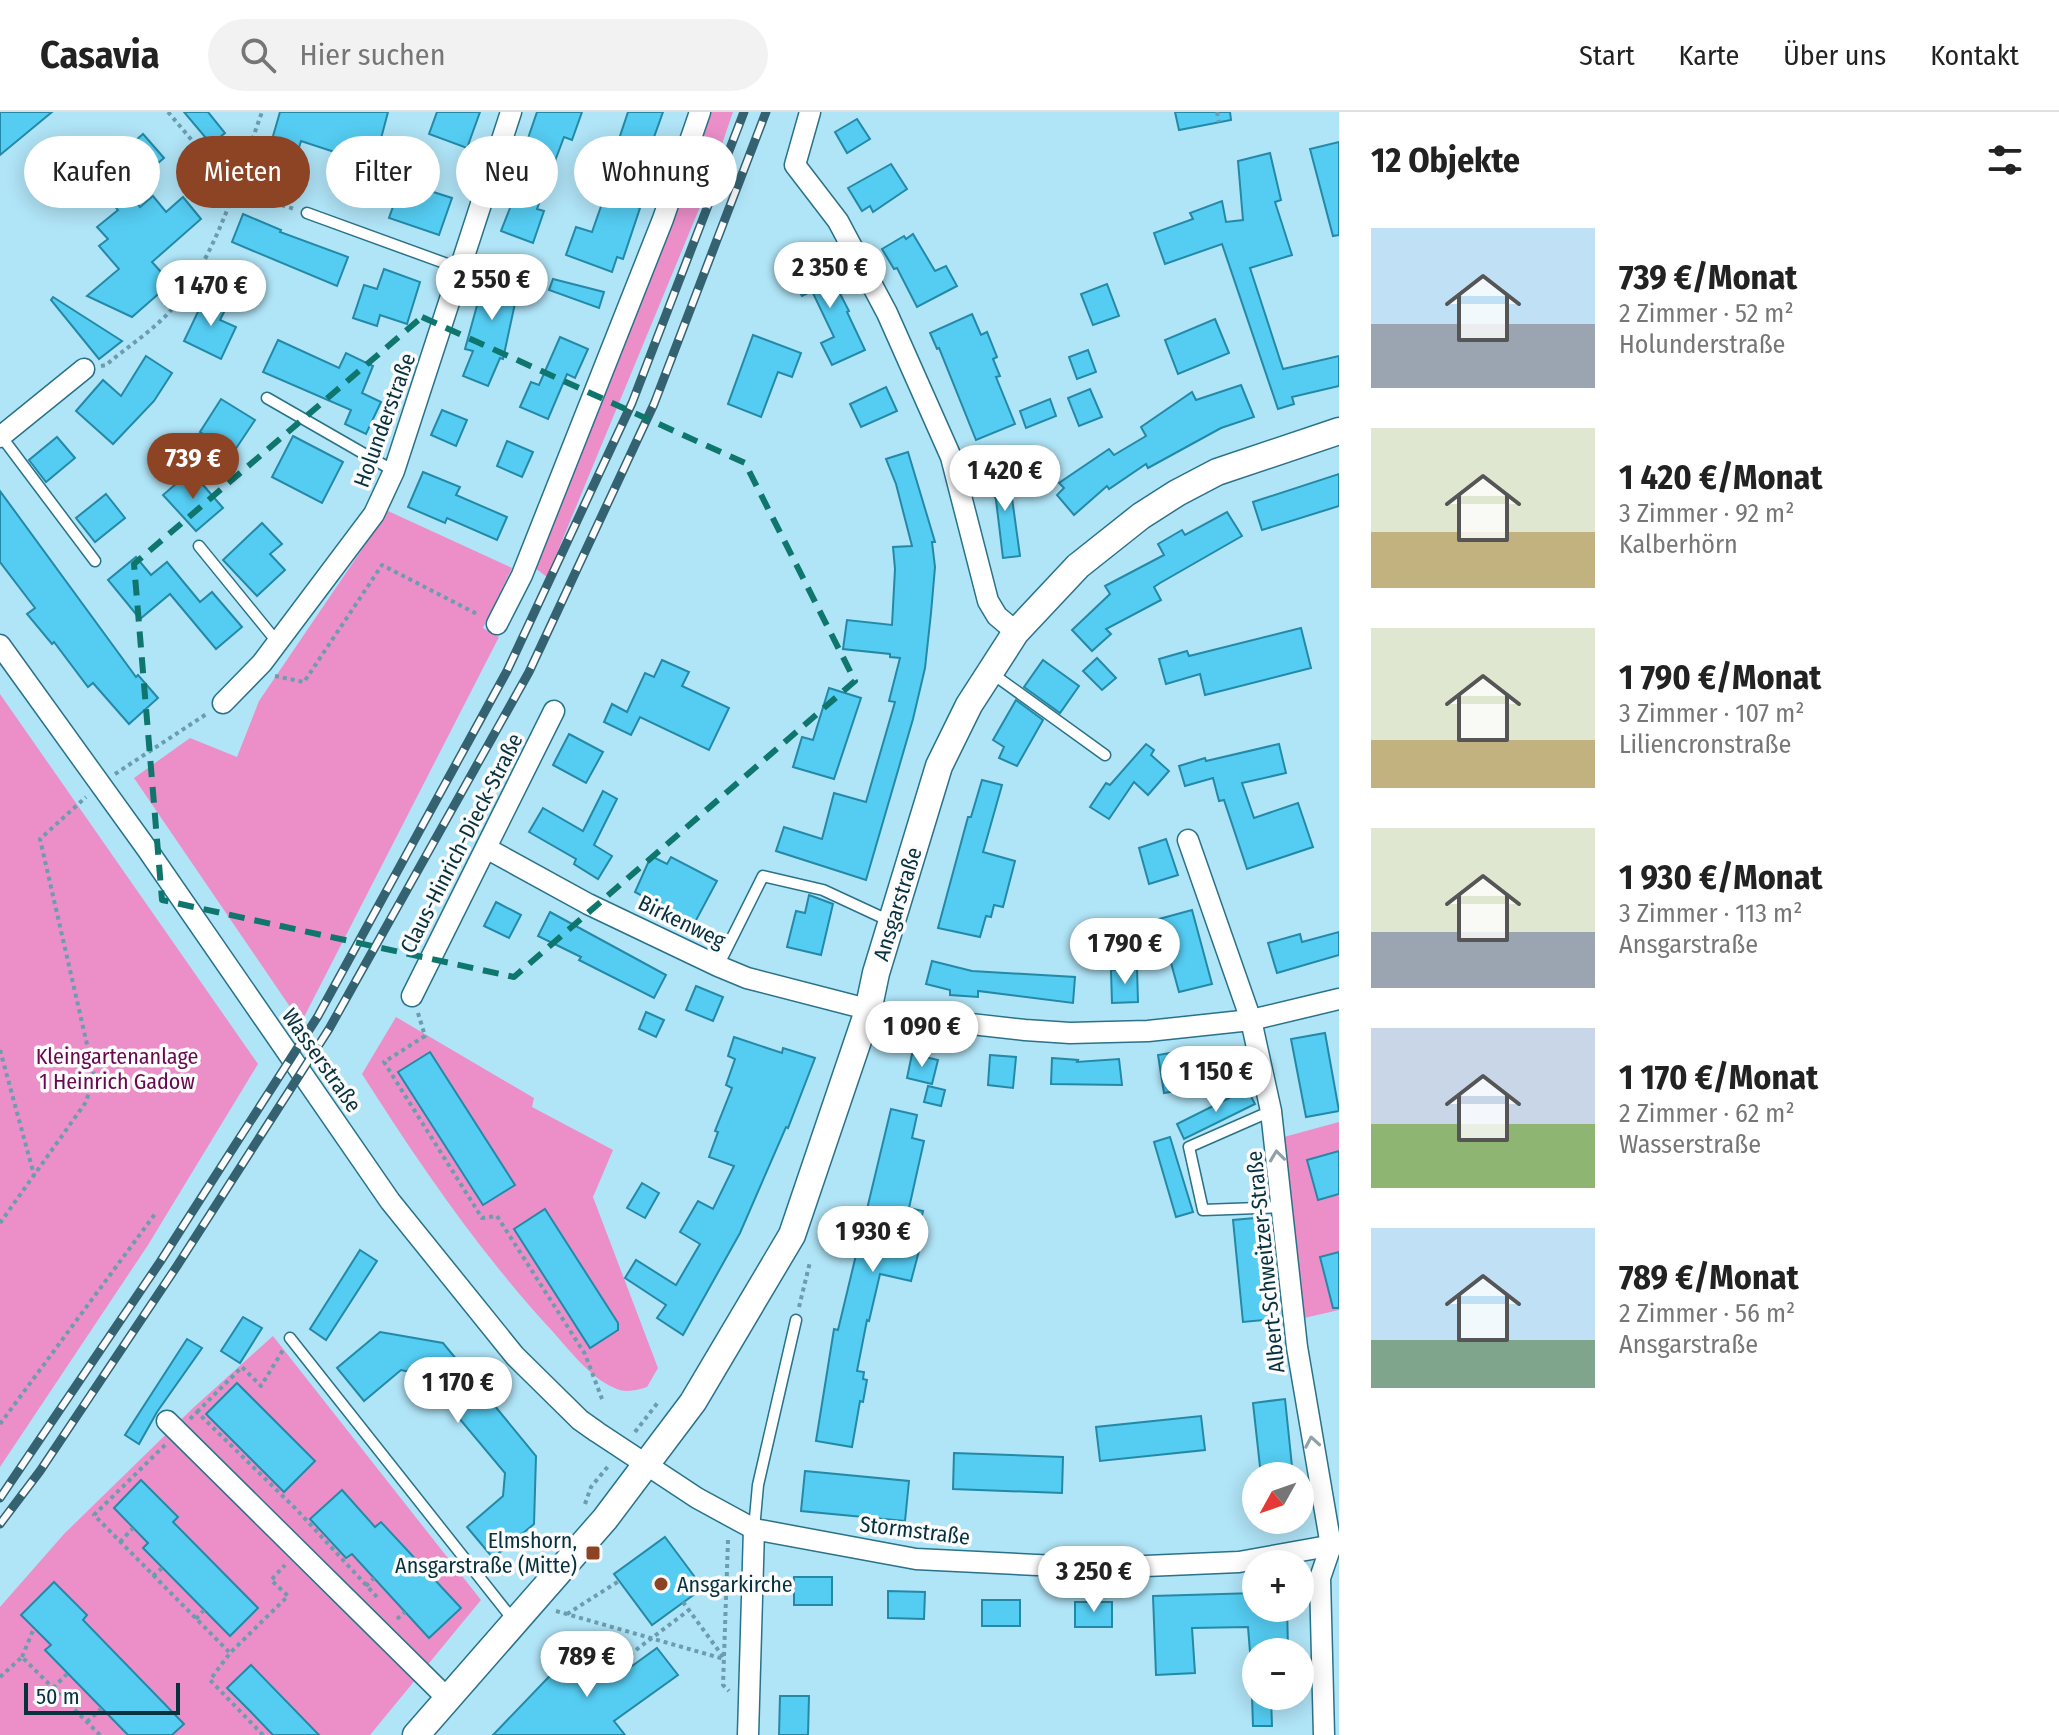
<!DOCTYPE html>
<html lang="de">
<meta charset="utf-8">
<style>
body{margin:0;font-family:"Fira Sans Condensed",sans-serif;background:#f2f2f2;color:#222;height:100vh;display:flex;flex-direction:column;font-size:30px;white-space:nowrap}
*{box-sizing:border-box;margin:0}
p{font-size:26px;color:#767676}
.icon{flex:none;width:44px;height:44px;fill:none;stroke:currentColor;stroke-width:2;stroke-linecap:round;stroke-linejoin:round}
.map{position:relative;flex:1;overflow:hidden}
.panel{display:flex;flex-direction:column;background:#fff;width:720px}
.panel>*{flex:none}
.top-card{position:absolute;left:24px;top:24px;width:760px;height:72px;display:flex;gap:16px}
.needle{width:52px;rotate:230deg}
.fabs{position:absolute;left:1242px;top:1350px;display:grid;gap:16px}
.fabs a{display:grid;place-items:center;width:72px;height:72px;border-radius:50%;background:#fff;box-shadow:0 4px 20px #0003;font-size:40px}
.scale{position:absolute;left:24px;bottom:20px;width:156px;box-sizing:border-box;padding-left:8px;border:4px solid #07313e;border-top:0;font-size:22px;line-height:28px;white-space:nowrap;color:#07313e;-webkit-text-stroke:6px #fbfbfb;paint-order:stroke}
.price{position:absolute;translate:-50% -68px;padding:0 18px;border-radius:28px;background:#fff;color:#222;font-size:26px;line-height:52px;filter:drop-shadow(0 2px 4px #0008)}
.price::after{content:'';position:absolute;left:50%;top:48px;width:24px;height:18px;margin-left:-12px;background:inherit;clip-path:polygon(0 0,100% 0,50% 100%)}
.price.on{background:#8c4425;color:#fff}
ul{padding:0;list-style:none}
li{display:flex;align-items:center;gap:24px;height:200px;padding:0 32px}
li span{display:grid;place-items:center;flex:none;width:224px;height:160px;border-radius:0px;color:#555}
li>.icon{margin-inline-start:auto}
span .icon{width:96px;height:96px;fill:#fffc;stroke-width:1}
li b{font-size:34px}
h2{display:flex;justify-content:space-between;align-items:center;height:96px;padding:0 32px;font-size:34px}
.tag{padding:0 28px;border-radius:36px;background:#fff;box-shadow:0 4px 20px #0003;font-size:28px;line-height:72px}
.tag.on{background:#8c4425;color:#fff}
header{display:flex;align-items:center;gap:48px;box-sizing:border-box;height:112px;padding:0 40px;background:#fff;border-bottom:2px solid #e0e0e0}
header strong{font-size:38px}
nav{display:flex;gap:44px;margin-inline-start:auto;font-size:28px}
.search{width:560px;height:72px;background:#f2f2f2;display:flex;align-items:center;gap:20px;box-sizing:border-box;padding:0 28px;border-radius:44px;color:#767676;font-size:30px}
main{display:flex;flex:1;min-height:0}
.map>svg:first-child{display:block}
</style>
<header>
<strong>Casavia</strong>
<div class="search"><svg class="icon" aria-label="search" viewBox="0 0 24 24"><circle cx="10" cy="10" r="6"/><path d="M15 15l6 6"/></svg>Hier suchen</div>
<nav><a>Start</a><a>Karte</a><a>Über uns</a><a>Kontakt</a></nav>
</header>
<main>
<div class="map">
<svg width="1339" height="1623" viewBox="0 0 1339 1623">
<rect width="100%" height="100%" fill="#b0e4f7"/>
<g fill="#ec8fc9">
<path d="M710,0H733L702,90L547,465L535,456L641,191Z"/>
<path d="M388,399L512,456L483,516L499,525L301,911L134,666L190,626L237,645L259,589Z"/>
<path d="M0,582L258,952L148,1133L0,1355Z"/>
<path d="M396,905L534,986L532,995L613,1038L593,1085L658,1256L647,1275C637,1278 627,1281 617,1277C592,1268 571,1240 554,1221C480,1141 420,1053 362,962Z"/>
<path d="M1339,1010V1198L1304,1206L1284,1025Z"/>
<path d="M273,1224L481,1488L370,1623H0V1495L64,1422L193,1296Z"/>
</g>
<g fill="#55cdf3" stroke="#2389a7" stroke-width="2">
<path d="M0,0H52L0,43Z"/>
<path d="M184,0H208L225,21L211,32Z"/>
<path d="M280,0H388L374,53L301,29L290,65L248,51L256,26L271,31Z"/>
<path d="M437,0H480L467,36L429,22Z"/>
<path d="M537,0H582L572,28L564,25L537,97L544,99L533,131L501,119L519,73L513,70Z"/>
<path d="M628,0H663L644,53L614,42Z"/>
<path d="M1175,0H1230L1231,8L1179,18Z"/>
<path d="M857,7L870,27L847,41L835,20Z"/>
<path d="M143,22L164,46L151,57L145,50L120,71L140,95L153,84L166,100L183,85L201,107L152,150L171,171L132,205L87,184L119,157L99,134L108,127L97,115L118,98L103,80L106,77L95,64Z"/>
<path d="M1339,30V123L1333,124L1310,37Z"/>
<path d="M1270,41L1281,88L1275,90L1292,143L1250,156L1283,257L1339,244V274L1292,285L1294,292L1278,297L1222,132L1165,152L1154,121L1193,107L1190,101L1222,89L1226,110L1243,108L1238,49Z"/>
<path d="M891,52L907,77L873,100L870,94L862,99L848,76Z"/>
<path d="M407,55L431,64L427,78L452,86L439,123L389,106Z"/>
<path d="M605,83L640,96L623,147L617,145L612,160L566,143L576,115L592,120Z"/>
<path d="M243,102L281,118L280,120L348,145L337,174L232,130Z"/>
<path d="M913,122L935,159L946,154L957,174L917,195L897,156L894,157L882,137L904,124L906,127Z"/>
<path d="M821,145L849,199L847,200L865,238L832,253L821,231L834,225L812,179L802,184L789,162Z"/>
<path d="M489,150L522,159L503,247L500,246L488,274L463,264L473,239L465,237Z"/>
<path d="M384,157L420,170L407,212L380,203L377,214L353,206L364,173L377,177Z"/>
<path d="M553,167L604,180L599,196L549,178Z"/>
<path d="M1107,172L1119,204L1093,213L1081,182Z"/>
<path d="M53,185L122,229L99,247L51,188Z"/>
<path d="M205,185H211L228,192L220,208L236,215L221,247L184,229Z"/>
<path d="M972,202L981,223L987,220L997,245L993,247L1000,264L996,265L1015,312L976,328L939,236L937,237L930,221Z"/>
<path d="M1215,207L1229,241L1178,262L1165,228Z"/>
<path d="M753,223L801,241L792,265L778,260L761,305L728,292Z"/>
<path d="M560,225L588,237L575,266L567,262L548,307L520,295L531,270L539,273Z"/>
<path d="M278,228L339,256L346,241L373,254L362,281L381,290L366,322L345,312L351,298L263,260Z"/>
<path d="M1088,238L1096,260L1077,267L1069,245Z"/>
<path d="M146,244L172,261L154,289L113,332L76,299L103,268L121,284Z"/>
<path d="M1241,273L1254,305L1221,316L1148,356L1146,352L1109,377L1107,374L1074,403L1057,383L1064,376L1059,371L1109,337L1114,343L1146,324L1141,315L1192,280L1196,288Z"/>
<path d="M886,275L897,299L861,315L850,292Z"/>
<path d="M1090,277L1102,305L1079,314L1068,286Z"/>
<path d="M221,287L255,308L233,341L200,320Z"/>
<path d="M1050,287L1056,304L1026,316L1020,299Z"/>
<path d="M442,298L467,308L456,334L431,323Z"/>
<path d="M293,324L343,350L322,391L272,365Z"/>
<path d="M57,325L75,346L46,370L29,348Z"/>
<path d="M507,329L533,340L522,365L497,354Z"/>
<path d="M908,340L935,430H932L935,455L931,501L925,556L913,607L866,768L776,739L784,715L822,727L834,681L866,690L895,590L889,589L900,546L890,545V542L843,537L847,508L892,513L895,457L893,435L912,434L896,372L886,347Z"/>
<path d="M1008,357L1020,444L1003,446L996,388L987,363Z"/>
<path d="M191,359L223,396L196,419L163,383Z"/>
<path d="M423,360L460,375L456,383L507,405L497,428L447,406L445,411L408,395Z"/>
<path d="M1339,362V394L1262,418L1253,390Z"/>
<path d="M0,379L136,565L138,563L158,586L129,612L93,571L88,575L54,530L52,532L27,502L35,496L0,450Z"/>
<path d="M106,382L125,406L95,430L76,406Z"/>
<path d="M1227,400L1242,424L1160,471L1154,475L1161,488L1106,517L1111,522L1092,539L1072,518L1110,482L1105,474L1164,443L1158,432L1182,418L1185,423Z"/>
<path d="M262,411L282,432L270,442L285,458L257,484L223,448Z"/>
<path d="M136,445L151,463L167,450L200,490L212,480L242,515L216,537L170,482L140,507L108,468Z"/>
<path d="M1301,516L1311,556L1205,583L1200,562L1166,572L1159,547L1187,539L1189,544Z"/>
<path d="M1097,546L1116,566L1102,578L1083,559Z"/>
<path d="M662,548L689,560L682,574L729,596L709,638L640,605L631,623L604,610L612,592L627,600L645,561L654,565Z"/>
<path d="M1043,548L1079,574L1060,601L1024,575Z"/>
<path d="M829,576L861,586L834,667L793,655L802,625L813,628Z"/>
<path d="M1016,588L1043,608L1017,654L999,646L1004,635L993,628Z"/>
<path d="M569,622L603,640L586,671L553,653Z"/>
<path d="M1146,632L1154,638L1151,643L1169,659L1148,683L1134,670L1109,707L1090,695L1106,671L1110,673Z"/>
<path d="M1279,632L1286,661L1242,671L1254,706L1298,691L1313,735L1247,757L1224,688L1219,689L1213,666L1185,674L1179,654L1205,646L1206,649Z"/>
<path d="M982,668L1002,673L983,740L1015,749L1003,795L994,793L991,805L986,804L980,825L938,816L968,705H971Z"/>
<path d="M603,679L617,687L594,733L612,744L598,767L574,752L576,747L529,720L543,696L583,719Z"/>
<path d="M1166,727L1178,763L1149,772L1139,736Z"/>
<path d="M651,744L667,752L671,745L717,769L694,812L635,780Z"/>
<path d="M809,783L833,792L821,843L787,835L796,799L805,801Z"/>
<path d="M496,790L521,803L509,826L484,814Z"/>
<path d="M1192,798L1212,872L1179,880L1159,807Z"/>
<path d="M550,800L666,863L654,886L579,848L581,845L538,824Z"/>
<path d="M1339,820V843L1277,861L1268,831L1300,822L1302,830Z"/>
<path d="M932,849L972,859L1075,865L1073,891L978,879V885L950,883V878L926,872Z"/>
<path d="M1137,856L1138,890L1112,891L1111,858Z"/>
<path d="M696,874L723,885L713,909L686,898Z"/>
<path d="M646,900L664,908L656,925L639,917Z"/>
<path d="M1325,921L1339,999L1306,1005L1291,927Z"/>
<path d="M734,925L782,941L783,936L815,946L788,1016L786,1015L740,1121L683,1223L657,1206L666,1193L625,1166L636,1148L676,1173L700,1132L680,1120L698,1089L713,1097L734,1054L709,1045L718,1020L715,1019L732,976L726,973L735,947L728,944Z"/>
<path d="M1188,938L1194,976L1164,981L1158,943Z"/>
<path d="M430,940L515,1073L483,1093L398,960Z"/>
<path d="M912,942L938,948L932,972L907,966Z"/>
<path d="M990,943L1016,945L1013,976L988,973Z"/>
<path d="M1052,946L1078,948L1077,950L1119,947L1122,973L1051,972Z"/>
<path d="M928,974L945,978L941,994L924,990Z"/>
<path d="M1247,977L1255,992L1184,1027L1177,1012Z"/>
<path d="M891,997L917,1003L912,1026L924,1029L909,1096L923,1099L914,1138L919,1139L911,1169L880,1162L869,1209L867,1208L857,1259L864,1260L863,1267L867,1268L863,1290L860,1289L852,1335L816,1329L834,1217L838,1218Z"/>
<path d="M1170,1025L1193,1100L1176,1105L1154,1030Z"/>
<path d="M1339,1039V1082L1318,1088L1307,1048Z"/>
<path d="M642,1071L659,1081L645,1106L627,1096Z"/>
<path d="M545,1097L618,1211V1218L590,1236L514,1117Z"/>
<path d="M1266,1105L1276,1207L1243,1210L1233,1108Z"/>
<path d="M360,1138L377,1149L326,1228L310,1217Z"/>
<path d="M1339,1140V1196H1333L1320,1145Z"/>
<path d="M243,1205L262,1216L240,1251L221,1239Z"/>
<path d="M380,1220L443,1231L536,1344L534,1412L493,1446L467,1415L503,1384L505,1361L423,1263L401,1258L364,1289L337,1256Z"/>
<path d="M187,1227L202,1236L157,1300L139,1332L125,1323Z"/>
<path d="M237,1271L315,1349L284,1380L206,1302Z"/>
<path d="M1285,1287L1293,1364H1261L1253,1291Z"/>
<path d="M1201,1304L1205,1338L1100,1349L1096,1315Z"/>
<path d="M954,1341L1063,1345L1062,1381L953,1377Z"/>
<path d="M805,1359L909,1369L905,1409L801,1399Z"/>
<path d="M141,1368L178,1405L173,1410L258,1496L230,1524L143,1436L148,1431L114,1396Z"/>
<path d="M342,1378L375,1415L381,1410L461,1496L429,1526L352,1442L346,1446L310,1407Z"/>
<path d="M665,1425L703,1476L652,1513L614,1462Z"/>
<rect x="794" y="1465" width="38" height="28"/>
<path d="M54,1470L87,1503L83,1508L184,1612L172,1623H128L45,1538L51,1533L21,1503Z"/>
<path d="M888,1479L925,1480L924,1507L888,1506Z"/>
<path d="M1256,1481V1496H1287L1288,1536H1268L1269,1540H1250L1248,1515L1192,1516L1195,1561L1156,1563L1153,1484Z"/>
<rect x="982" y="1488" width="38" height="26"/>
<rect x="1075" y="1490" width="37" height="25"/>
<path d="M657,1536L678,1563L614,1609L625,1623H493L567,1546L598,1555L610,1570Z"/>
<path d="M251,1553L319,1623H273L249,1598L227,1576Z"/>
<path d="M780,1584H809L808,1623H779Z"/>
<path d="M1252,1584H1271L1272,1614H1253Z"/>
</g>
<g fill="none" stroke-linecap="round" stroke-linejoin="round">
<defs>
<g id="service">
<path d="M307,101L461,157"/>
<path d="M267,286L394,359"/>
<path d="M1,324L95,449"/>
<path d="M199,434L278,531"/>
<path d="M990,560L1105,643"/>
<path d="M718,854L763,764L823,778L892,810"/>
<path d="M1271,999L1189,1035L1203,1098L1283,1095"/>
<path d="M290,1226L514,1509"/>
<path d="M754,1417L758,1373L796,1208"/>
</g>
<g id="minor">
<path d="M810,0L795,53L838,109L887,201L951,345L988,489L997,504L1016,520"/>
<path d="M0,325L84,257"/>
<path d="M497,512L522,463L663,107L700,0"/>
<path d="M0,533L147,737L390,1089L515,1244L580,1308L597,1320L697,1386L754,1417L916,1447L1099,1456L1239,1450L1339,1432"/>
<path d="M223,591L262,551L374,402L394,359L511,0"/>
<path d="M1188,728L1251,908L1271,999L1297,1235L1331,1434L1320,1466L1324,1623"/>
<path d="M486,736L588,792L718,854L747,866L890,903L1025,918L1070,921L1148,919L1251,908L1339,887"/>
<path d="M412,884L554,599"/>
<path d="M167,1309L448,1587"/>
<path d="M748,1623L754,1417"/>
</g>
<path id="tertiary" d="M416,1623L605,1407L693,1290L792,1123L868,899L876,861L939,654L969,593L1016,520L1078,454L1141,404L1177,381L1217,360L1339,319"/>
</defs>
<use href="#service" stroke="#297289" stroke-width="13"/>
<use href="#minor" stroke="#297289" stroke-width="23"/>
<use href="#tertiary" stroke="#297289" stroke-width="29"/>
<g stroke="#6c9cad" stroke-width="4" stroke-dasharray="4 4" stroke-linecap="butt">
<path d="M168,0L234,78L294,97"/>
<path d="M1217,0L1219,10"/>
<path d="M101,254L106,253C127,235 154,218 172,197C218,142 238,66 262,0"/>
<path d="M275,564L304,570L382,453L479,503"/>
<path d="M115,662L208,601"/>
<path d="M418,901L425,924L384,950L482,1106L497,1104L585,1242L602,1287"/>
<path d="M0,938L34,1063"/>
<path d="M0,1111L86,990L94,963L40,727L86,685"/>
<path d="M799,1195L810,1150"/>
<path d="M197,1300L242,1255L261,1274L283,1238"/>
<path d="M190,1307L197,1300L297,1398L377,1485"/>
<path d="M0,1312L155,1102"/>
<path d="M635,1320L659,1289"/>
<path d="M165,1333L94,1403L230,1541"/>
<path d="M585,1392L591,1375L610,1352"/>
<path d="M728,1428L723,1573L729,1579"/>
<path d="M120,1430L133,1416"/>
<path d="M153,1464L162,1456"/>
<path d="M366,1474L374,1466"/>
<path d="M683,1490L724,1546"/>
<path d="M556,1499L724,1547"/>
<path d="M567,1502L619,1469"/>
<path d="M196,1507L204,1498"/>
<path d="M397,1507L405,1500"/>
<path d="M22,1545L34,1516"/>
<path d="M604,1562L689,1498"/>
<path d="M0,1565L22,1545L100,1623"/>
<path d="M53,1576L68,1561"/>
<path d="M87,1610L102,1596"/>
<path d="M263,1623L210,1568L230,1541L288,1484L271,1468L285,1453"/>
</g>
<use href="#service" stroke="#fff" stroke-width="10"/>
<use href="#minor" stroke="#fff" stroke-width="20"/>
<use href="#tertiary" stroke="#fff" stroke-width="26"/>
<defs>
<g id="rail">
<path d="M0,1386L160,1150L318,904L507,559L632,291L744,0"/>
<path d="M0,1412L40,1359L177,1154L329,917L529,560L654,292L766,0"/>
</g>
</defs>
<use href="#rail" stroke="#356271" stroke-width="9"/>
<use href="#rail" stroke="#fbfbfb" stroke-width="6" stroke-dasharray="18" stroke-linecap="butt"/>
</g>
<defs><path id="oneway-chevron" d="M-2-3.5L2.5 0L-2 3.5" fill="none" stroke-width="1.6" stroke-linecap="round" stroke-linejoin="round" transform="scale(2)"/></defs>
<g stroke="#8fa2a8">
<use href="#oneway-chevron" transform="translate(1277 1044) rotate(-97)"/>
<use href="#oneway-chevron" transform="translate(1312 1330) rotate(-100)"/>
</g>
<path fill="none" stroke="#0f766e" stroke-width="6" stroke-dasharray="16 10" stroke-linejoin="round" d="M422,205L745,351L855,569L514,865L162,788L134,452Z"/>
<g fill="#8c4425" stroke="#fbfbfb" stroke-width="3">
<rect x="585" y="1433" width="16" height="16" rx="4"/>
<circle cx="661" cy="1472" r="8"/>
</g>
<g text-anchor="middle" stroke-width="7" stroke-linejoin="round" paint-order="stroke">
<g font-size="22" fill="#07313e" stroke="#fbfbfb">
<text transform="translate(384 308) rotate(-70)" y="8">Holunderstraße</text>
<text transform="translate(461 731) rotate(-63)" y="8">Claus-Hinrich-Dieck-Straße</text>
<text transform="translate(897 792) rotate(-73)" y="8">Ansgarstraße</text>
<text transform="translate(682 809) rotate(26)" y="8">Birkenweg</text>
<text transform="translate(322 948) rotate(55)" y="8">Wasserstraße</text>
<text transform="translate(1265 1150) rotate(-96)" y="8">Albert-Schweitzer-Straße</text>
<text transform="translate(915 1418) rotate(7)" y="8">Stormstraße</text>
</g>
<g font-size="22" fill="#68084e" stroke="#fbfbfb">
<text x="117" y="952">Kleingartenanlage<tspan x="117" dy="25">1 Heinrich Gadow</tspan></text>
</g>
<g font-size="22" fill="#07313e" stroke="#fbfbfb" text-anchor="end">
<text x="577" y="1436">Elmshorn,<tspan x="577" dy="25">Ansgarstraße (Mitte)</tspan></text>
<text x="677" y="1480" text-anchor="start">Ansgarkirche</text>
</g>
</g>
</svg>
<div class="fabs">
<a><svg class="needle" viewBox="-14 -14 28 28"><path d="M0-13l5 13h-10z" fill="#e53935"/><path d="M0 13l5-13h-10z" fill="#767676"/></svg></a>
<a>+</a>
<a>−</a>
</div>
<div class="scale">50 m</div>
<b class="price" style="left:830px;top:198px">2 350 €</b>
<b class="price" style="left:492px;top:210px">2 550 €</b>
<b class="price" style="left:211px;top:216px">1 470 €</b>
<b class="price on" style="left:193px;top:389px">739 €</b>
<b class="price" style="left:1005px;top:401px">1 420 €</b>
<b class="price" style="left:1125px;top:874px">1 790 €</b>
<b class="price" style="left:922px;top:957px">1 090 €</b>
<b class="price" style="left:1216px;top:1002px">1 150 €</b>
<b class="price" style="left:873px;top:1162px">1 930 €</b>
<b class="price" style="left:458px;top:1313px">1 170 €</b>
<b class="price" style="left:1094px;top:1502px">3 250 €</b>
<b class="price" style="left:587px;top:1587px">789 €</b>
<div class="top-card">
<a class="tag">Kaufen</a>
<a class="tag on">Mieten</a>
<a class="tag">Filter</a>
<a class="tag">Neu</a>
<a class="tag">Wohnung</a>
</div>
</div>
<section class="panel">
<h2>12 Objekte<svg class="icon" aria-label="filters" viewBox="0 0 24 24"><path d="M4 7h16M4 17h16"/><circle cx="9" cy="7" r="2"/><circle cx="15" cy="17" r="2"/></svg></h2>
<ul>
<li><span style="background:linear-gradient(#bfe0f5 60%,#9aa5b1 0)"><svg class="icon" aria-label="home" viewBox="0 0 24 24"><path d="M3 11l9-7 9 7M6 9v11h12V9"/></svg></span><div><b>739 €/Monat</b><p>2 Zimmer · 52 m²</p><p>Holunderstraße</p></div></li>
<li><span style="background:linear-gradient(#dfe7d0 65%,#c2b280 0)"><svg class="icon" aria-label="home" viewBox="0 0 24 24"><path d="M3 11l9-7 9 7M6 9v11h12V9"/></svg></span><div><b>1 420 €/Monat</b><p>3 Zimmer · 92 m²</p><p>Kalberhörn</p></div></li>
<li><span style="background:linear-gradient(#dfe7d0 70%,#c2b280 0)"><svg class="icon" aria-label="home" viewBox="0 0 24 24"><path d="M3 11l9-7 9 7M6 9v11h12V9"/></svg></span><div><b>1 790 €/Monat</b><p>3 Zimmer · 107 m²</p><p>Liliencronstraße</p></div></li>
<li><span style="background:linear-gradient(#dfe7d0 65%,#9aa5b1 0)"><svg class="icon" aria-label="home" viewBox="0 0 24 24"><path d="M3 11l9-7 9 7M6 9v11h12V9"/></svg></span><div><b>1 930 €/Monat</b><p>3 Zimmer · 113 m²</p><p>Ansgarstraße</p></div></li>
<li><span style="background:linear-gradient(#c9d6e8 60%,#8fb573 0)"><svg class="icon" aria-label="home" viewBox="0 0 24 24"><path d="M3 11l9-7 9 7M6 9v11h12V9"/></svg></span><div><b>1 170 €/Monat</b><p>2 Zimmer · 62 m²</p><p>Wasserstraße</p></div></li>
<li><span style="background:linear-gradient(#bfe0f5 70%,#7fa58c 0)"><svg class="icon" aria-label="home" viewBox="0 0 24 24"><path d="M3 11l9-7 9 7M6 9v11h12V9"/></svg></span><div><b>789 €/Monat</b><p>2 Zimmer · 56 m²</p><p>Ansgarstraße</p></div></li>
</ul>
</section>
</main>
